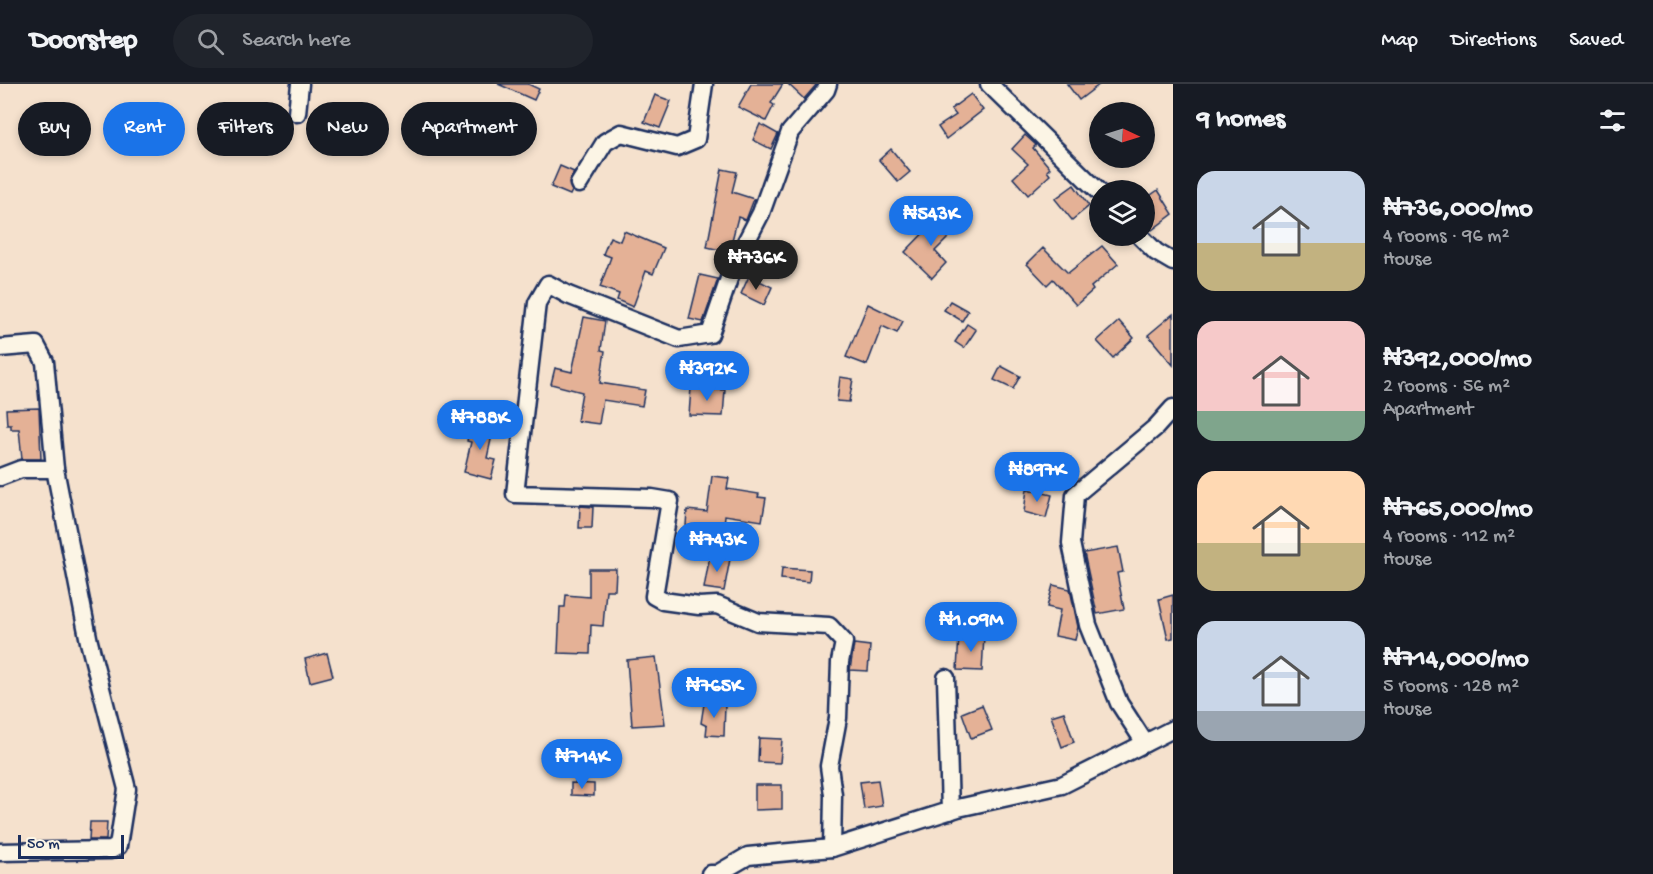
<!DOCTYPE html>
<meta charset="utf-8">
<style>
body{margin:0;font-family:"Gochi Hand",sans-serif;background:#20242c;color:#f1f3f6;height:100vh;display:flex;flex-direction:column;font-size:22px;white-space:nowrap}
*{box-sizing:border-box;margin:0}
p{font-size:20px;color:#9ea1a6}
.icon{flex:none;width:33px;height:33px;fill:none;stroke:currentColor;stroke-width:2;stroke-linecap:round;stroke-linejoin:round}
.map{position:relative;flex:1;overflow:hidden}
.drawer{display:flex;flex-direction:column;background:#171b24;width:480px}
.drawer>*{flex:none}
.banner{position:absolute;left:18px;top:18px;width:570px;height:54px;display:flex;gap:12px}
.needle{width:39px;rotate:94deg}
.fabs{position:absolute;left:1089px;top:18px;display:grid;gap:12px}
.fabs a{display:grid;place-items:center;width:66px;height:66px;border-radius:50%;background:#171b24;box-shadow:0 3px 9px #0003;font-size:30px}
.scale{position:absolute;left:18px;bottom:15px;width:106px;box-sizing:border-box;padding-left:6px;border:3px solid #1b2f5e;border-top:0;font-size:16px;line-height:21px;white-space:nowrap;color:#1b2f5e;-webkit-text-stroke:4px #fcf5e5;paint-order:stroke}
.price{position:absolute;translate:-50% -51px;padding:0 14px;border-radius:21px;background:#1a73e8;color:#fff;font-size:20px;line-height:39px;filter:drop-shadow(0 2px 3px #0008)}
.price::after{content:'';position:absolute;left:50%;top:36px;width:18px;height:14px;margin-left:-9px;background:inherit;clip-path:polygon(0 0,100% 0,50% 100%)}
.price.on{background:#222;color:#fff}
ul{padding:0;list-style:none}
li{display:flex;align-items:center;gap:18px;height:150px;padding:0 24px}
li span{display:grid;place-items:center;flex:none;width:168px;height:120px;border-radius:18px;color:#555}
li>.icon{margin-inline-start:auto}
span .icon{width:72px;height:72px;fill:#fffc;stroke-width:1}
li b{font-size:26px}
h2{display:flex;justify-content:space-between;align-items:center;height:72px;padding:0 24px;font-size:26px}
.chip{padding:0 21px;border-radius:27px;background:#171b24;box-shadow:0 3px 9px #0003;font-size:21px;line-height:54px}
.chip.on{background:#1a73e8;color:#fff}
header{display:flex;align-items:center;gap:36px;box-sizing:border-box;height:84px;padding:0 30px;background:#171b24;border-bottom:2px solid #363941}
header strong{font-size:28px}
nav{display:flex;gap:33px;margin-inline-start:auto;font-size:21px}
.search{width:420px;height:54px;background:#20242c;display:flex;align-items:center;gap:15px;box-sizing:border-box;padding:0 21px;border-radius:33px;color:#9ea1a6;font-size:22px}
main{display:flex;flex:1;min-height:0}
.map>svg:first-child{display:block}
</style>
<header>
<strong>Doorstep</strong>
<div class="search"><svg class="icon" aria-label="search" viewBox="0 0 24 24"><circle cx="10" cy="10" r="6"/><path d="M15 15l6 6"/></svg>Search here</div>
<nav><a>Map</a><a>Directions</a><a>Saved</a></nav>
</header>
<main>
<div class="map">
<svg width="1173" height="790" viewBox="0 0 1173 790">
<rect width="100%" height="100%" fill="#f5e1cd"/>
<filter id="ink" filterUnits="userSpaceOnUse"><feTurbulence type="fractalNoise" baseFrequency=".0167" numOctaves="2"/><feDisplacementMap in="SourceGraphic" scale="12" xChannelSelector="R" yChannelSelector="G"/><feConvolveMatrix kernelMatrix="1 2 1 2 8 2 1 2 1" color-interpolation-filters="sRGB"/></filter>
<g filter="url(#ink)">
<g fill="#e4b196" stroke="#1b2f5e" stroke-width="1.5">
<path d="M498,0H528L539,5L534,16Z"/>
<path d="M751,0H783L771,19L774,21L766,37L738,23Z"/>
<path d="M788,0H817L804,15Z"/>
<path d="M1067,0H1100L1079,16Z"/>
<path d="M971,10L983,26L946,55L938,43L956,31L951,25Z"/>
<path d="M655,11L671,17L660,44L644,38Z"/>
<path d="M760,40L778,50L771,65L753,56Z"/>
<path d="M1025,51L1036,61L1033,64L1050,84L1047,87L1050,91L1028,111L1013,94L1028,80L1012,65Z"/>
<path d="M891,65L910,88L898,98L879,76Z"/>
<path d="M560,82L574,88L569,99L572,107L570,111L551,103Z"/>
<path d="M722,85L737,88L732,108L754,115L746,136L738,133L729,168L707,163Z"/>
<path d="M1074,101L1089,122L1072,136L1055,115Z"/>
<path d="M1158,106L1173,130L1152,146L1144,137V116Z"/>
<path d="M941,131L956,146L935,167L946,179L932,194L905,168Z"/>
<path d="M624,147L664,164L653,190L646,187L633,223L617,216L619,210L600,203L611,173L603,170L610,153L620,157Z"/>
<path d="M1102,162L1118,180L1091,203L1093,206L1076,221L1053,195L1047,201L1027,180L1043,164L1068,189Z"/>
<path d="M700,191L718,195L703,238L689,235Z"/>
<path d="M749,192L772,203L764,221L741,210Z"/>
<path d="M950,217L968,227L962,237L944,226Z"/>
<path d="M868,220L903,237L897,249L882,242L867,281L846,273Z"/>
<path d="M1173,230V281L1148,251Z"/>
<path d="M584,233L605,237L601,266L605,267L600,299L645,306L642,322L603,316L599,340L577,337L582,308L551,300L555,284L572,288Z"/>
<path d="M1119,237L1134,254L1113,274L1097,257Z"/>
<path d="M967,240L976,246L964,264L955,258Z"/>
<path d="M1001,282L1020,292L1013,305L994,296Z"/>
<path d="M840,293L853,295L849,318L837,317Z"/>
<path d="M691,304L725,306L723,332L689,331Z"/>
<path d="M39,324L41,375H22L19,345H11V341H7L6,325Z"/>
<path d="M471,337L494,342L487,374L496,376L491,395L464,388L471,358L467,357Z"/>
<path d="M712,392L729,394L727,405L759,410L758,413L766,414L762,437L725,431L724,442H686L687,426L707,428Z"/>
<path d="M1027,405L1052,411L1046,434L1024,428Z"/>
<path d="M580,422L593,423L592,444H579Z"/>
<path d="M1118,463L1123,488L1117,489L1124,525L1097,530L1084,469Z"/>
<path d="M710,471L730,475L724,507L704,504Z"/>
<path d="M782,484L810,486L809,498L781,495Z"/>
<path d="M589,485H616L615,506H606L603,542L591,541L590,570L558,569L560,523H565L566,511L589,513Z"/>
<path d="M1053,501L1070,505L1078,543L1075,556L1055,552L1060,526L1047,523Z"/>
<path d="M1173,511V554L1168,555L1159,515Z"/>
<path d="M959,551L984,552L982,587L957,586Z"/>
<path d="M854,560L870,562L868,587L850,586Z"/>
<path d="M327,569L333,592L310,598L305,575Z"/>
<path d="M656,573L665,640L632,642L627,576Z"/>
<path d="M704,620H725L724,652L706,651L707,642L701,639Z"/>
<path d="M982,621L992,646L971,654L962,629Z"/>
<path d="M1064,628L1074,658L1062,663L1051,632Z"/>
<path d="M759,654L782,655L780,679L758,678Z"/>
<path d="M878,696L882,722L864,725L860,698Z"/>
<path d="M571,699L594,700V712L571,711Z"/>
<path d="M755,701H782V725L755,726Z"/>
<path d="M90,738H107L106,756H89Z"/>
</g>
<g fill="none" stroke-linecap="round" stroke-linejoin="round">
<defs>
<g id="minor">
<path d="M828,0L826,6L790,48L761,129L733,183L710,250L679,255L568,211L548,200L537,219L515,410L652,414L670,417L654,512L663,517L699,522L717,521L758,538L829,542L844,558L840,578L838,634L829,682L833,711L832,764"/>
<path d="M989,0L1100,109"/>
<path d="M297,29L300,0"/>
<path d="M579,100L605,58L621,49L677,63L696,55L704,0"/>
<path d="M1140,152L1156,168L1173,178"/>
<path d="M0,264L36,261L45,278L55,385L89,558L127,705L118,762L111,766L0,768"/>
<path d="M0,393L21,385H55"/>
<path d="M946,594L950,727"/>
<path d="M1145,659L1119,619L1088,541L1071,459L1075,411L1156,343L1173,324"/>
<path d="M710,790H717L748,772L832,764L958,724L1062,701L1173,645"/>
</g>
</defs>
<use href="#minor" stroke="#1b2f5e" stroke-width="21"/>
<use href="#minor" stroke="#fcf5e5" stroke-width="16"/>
</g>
</g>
</svg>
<div class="fabs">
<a><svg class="needle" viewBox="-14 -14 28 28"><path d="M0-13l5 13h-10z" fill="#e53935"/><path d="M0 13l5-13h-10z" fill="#9ea1a6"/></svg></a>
<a><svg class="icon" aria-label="layers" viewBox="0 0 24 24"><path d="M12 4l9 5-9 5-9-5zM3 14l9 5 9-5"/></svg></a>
</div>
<div class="scale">50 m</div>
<b class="price" style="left:931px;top:163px">₦543K</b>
<b class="price on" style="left:756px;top:207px">₦736K</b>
<b class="price" style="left:707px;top:318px">₦392K</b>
<b class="price" style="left:480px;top:367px">₦788K</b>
<b class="price" style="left:1037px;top:419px">₦897K</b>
<b class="price" style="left:717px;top:489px">₦743K</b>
<b class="price" style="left:971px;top:569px">₦1.09M</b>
<b class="price" style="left:714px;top:635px">₦765K</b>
<b class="price" style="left:582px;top:706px">₦714K</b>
<div class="banner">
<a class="chip">Buy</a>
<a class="chip on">Rent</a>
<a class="chip">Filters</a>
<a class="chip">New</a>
<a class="chip">Apartment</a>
</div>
</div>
<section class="drawer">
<h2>9 homes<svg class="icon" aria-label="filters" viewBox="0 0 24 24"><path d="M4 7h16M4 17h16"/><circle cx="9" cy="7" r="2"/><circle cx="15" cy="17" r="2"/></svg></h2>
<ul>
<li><span style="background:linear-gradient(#c9d6e8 60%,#c2b280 0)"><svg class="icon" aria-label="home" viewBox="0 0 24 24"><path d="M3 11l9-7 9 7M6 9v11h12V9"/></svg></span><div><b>₦736,000/mo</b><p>4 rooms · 96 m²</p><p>House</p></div></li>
<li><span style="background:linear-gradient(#f6c9c9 75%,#7fa58c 0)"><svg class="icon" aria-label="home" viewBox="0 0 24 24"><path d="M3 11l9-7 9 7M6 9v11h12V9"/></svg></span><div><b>₦392,000/mo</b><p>2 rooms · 56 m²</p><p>Apartment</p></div></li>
<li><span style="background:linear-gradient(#ffd9b3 60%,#c2b280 0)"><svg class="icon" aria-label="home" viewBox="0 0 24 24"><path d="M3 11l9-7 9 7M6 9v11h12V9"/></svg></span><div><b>₦765,000/mo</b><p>4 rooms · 112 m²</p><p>House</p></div></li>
<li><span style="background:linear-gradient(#c9d6e8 75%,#9aa5b1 0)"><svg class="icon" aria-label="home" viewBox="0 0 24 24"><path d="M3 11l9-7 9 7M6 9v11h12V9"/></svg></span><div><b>₦714,000/mo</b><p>5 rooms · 128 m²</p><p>House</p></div></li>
</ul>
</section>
</main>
